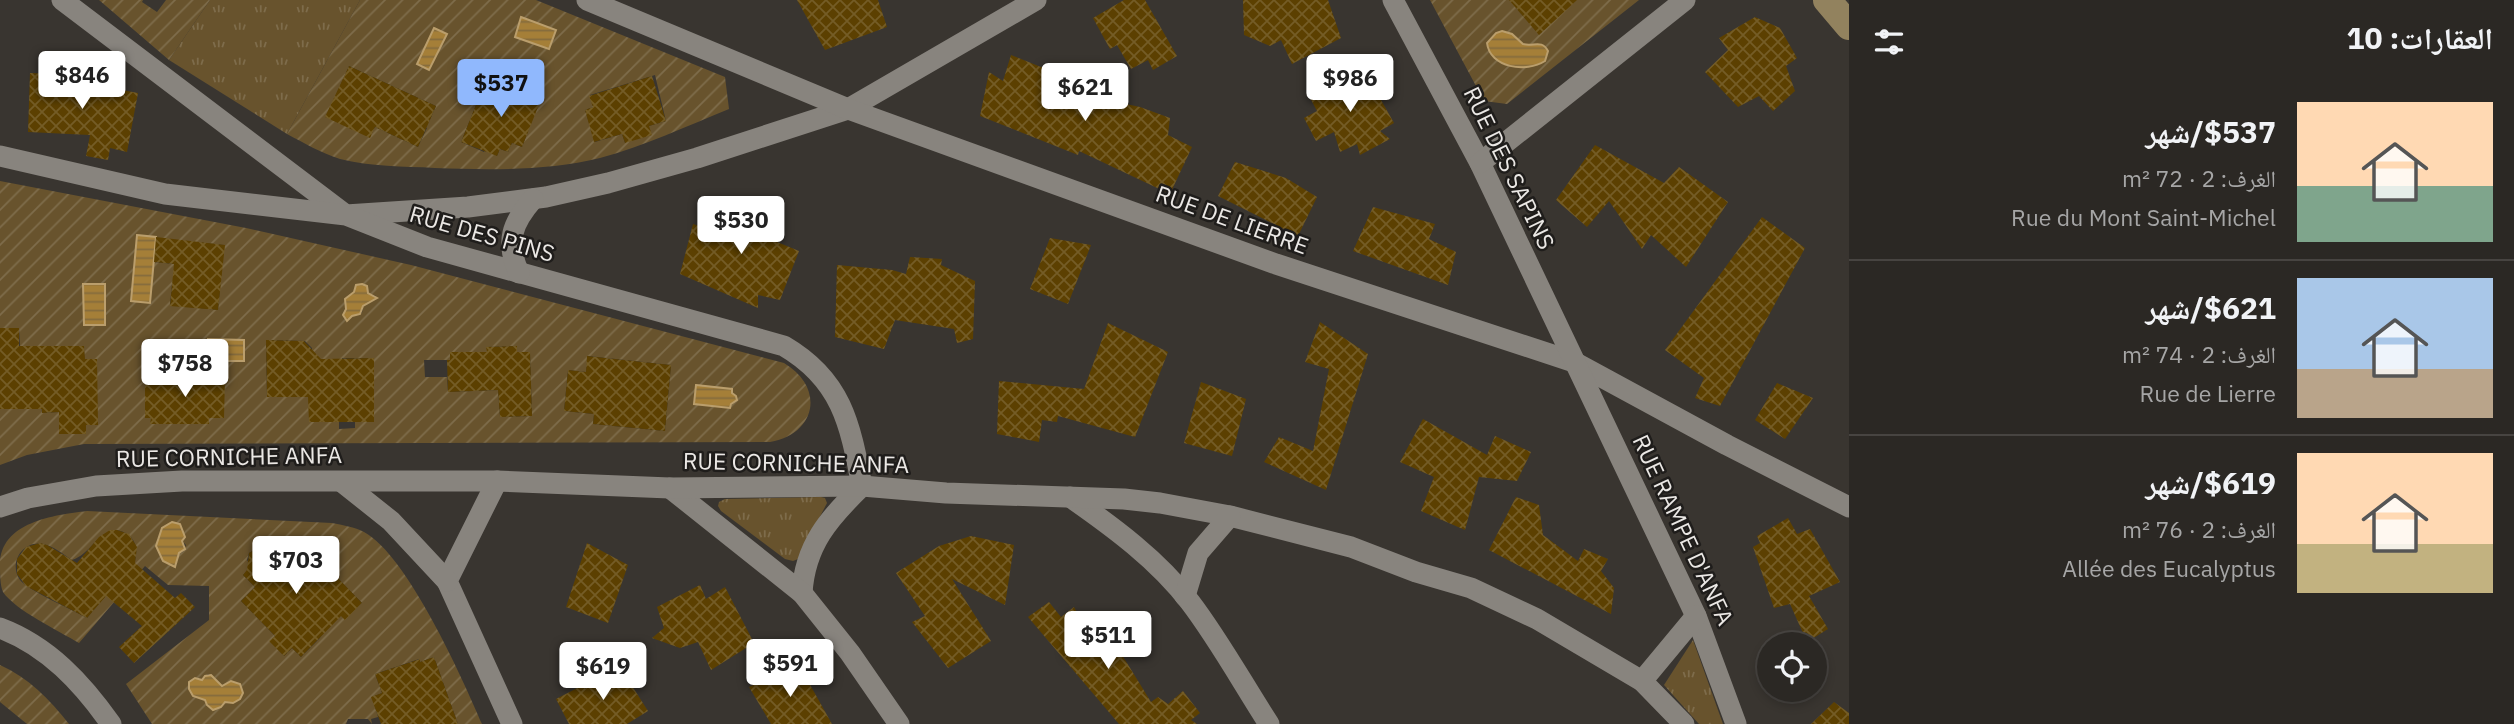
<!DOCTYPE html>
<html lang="ar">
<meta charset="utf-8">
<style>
body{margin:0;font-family:"IBM Plex Sans","Noto Naskh Arabic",sans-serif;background:#33302c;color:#f1f3f6;direction:rtl;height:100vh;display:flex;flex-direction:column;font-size:26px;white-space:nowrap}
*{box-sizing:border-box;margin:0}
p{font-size:23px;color:#a6a6a6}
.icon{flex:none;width:38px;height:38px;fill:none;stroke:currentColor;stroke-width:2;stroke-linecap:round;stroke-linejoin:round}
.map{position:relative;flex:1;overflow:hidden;direction:ltr}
.panel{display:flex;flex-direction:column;background:#2b2824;width:665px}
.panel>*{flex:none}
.fabs{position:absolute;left:1757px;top:632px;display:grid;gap:14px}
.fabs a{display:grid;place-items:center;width:70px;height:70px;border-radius:50%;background:#2b2824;box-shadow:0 4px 10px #0003,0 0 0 2px #474441;font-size:35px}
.price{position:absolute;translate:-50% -60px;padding:0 16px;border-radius:7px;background:#fff;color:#222;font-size:23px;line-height:46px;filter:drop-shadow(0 2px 4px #0008)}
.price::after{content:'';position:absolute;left:50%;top:42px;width:21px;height:16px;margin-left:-10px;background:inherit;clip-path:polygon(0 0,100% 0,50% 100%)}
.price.active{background:#90b8fd;color:#111}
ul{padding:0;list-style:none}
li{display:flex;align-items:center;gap:21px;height:175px;padding:0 21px}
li+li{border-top:2px solid #474441}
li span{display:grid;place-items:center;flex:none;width:196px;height:140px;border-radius:0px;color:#555}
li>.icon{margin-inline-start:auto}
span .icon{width:84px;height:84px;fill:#fffc;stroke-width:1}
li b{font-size:30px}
h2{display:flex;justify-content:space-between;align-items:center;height:84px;padding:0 21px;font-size:30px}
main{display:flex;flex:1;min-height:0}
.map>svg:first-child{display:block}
</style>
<main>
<section class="panel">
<h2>العقارات: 10<svg class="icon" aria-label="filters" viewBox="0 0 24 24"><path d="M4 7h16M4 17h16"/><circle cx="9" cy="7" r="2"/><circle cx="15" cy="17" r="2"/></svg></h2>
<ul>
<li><span style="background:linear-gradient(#ffd9b3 60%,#7fa58c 0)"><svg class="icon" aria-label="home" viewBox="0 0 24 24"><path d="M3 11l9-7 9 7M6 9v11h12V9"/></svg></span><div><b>$537/شهر</b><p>الغرف: 2 · 72 m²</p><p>Rue du Mont Saint-Michel</p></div></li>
<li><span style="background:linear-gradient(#a9c7e8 65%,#b9a48a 0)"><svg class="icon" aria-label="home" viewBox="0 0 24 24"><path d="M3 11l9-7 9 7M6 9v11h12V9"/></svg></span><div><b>$621/شهر</b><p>الغرف: 2 · 74 m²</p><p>Rue de Lierre</p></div></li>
<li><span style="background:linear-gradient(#ffd9b3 65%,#c2b280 0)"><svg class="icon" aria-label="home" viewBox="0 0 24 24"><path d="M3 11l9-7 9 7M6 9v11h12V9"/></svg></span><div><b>$619/شهر</b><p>الغرف: 2 · 76 m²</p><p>Allée des Eucalyptus</p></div></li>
</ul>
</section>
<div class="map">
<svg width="1849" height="724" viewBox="0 0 1849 724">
<defs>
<pattern id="grass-tufts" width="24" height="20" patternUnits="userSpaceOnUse" patternTransform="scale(1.75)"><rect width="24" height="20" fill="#68532d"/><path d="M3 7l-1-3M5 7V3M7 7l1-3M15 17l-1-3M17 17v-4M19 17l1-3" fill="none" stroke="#7e6c4b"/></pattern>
<pattern id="garden-furrows" width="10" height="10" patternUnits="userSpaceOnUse" patternTransform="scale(1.75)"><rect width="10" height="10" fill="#68532d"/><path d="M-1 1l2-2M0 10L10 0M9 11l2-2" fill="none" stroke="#7e6c4b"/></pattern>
<pattern id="water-rules" width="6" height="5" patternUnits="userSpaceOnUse" patternTransform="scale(1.75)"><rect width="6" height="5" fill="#a57f38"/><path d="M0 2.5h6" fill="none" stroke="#846b3d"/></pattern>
<pattern id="building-cross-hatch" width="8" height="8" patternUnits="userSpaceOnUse" patternTransform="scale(1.75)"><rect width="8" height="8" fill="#5c4001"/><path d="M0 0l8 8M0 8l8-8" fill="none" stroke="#745c26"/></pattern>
</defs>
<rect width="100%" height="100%" fill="#393530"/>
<g fill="url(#grass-tufts)">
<path d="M210,0H360L287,134L169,60Z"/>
<path d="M821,497L825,498L827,503L798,559L793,561L785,559L721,511L718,506L719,502L725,499Z"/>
<path d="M1693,640L1723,724H1699L1664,685Z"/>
</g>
<g fill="url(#garden-furrows)" fill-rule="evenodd">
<path d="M99,0H143L142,2L157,12L166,0H210L169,60Z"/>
<path d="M360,0H536L725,77L729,109C687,126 644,146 600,158C547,171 489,170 435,168C403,166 371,167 340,159C321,153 304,143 287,134ZM349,66L436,106L429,122L415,116L413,121L427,128L418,147L375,127L370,137L326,117ZM655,75L666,121L649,126L625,143L622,134L595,142L585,110L593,107L590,95ZM486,80L510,90L521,97L524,90L541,97L522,147L512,143L508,152L500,149L497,156L487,148L484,152L461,142Z"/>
<path d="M1430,0H1524L1516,8L1539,34L1562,0H1639L1507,104L1484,101Z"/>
<path d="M0,181L246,228L411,265L784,363C825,387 817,434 770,442L84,444L27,455L0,465V409H25L41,402L42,413L59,412V434H86V425L84,346H20L19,328H0ZM138,236L224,245L218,310L170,305L172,284L201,287L203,267L154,262ZM368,287V293L376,296L363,306L362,313L352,316L350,319L343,313C351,297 348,294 368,287ZM271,340L305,341L312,348V382L342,381V358H374V422H355V428L339,429V421L308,397H267L266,344ZM517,346V352L530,353L532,416L500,417L498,390L448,392L447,377H425L424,360H450V352H487V347ZM588,356L671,365L665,431L593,424L594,414L564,411L568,370L586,372ZM163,369H199L200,378H224V418H209V424H151V418H145V385H163Z"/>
<path d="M87,511L332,523C342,525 355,527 364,532C407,555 462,677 482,724H458L434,657L420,662L419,659L375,674L382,693L372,697L378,717L371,719L372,724L368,719H348L346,724H152L126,684L209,620V586L168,585L145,566L79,643C59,631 15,610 3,592C0,585 0,573 0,565C0,522 54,515 87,511ZM162,528L185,537L182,541L186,545L183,552L179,553L176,567L157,540ZM117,530C133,533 139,545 135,561L87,618C73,610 29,591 20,580C8,563 23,540 43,544C53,546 63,554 72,560C91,554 96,532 117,530ZM273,544L279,549L302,546L305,544L318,557L316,560L328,568L362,603L345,619L339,613L319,639L301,657L292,648L284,656L270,641L275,636L241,601L255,587L243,575L251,566L247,560L249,553L257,548L266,552ZM208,674L214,677L222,686L231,681L240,684L243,693L240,699L207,702L201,698L193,696L189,689V682L197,678L202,680Z"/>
<path d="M0,665C29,678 49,699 69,724H27L0,702Z"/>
</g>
<g fill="url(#water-rules)" stroke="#ba9e6c" stroke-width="2">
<path d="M521,17L556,30L549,49L515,37Z"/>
<path d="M434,28L447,34L429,70L417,64Z"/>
<path d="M1502,31L1512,34L1523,44C1533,47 1542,39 1548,51L1545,61C1526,73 1490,68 1487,43L1496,33Z"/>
<path d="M137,235L156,237L150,303L131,301Z"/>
<path d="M83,284H105V325H84Z"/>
<path d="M362,284L367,286L368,293L377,298L363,306L360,314L352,316L347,321L343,315L346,309L345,299L354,292L356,285Z"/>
<path d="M208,339L244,340V361H208Z"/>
<path d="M696,385L732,389V393L736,396L737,400L731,404L730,408L694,404Z"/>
<path d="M172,522L180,524L185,537L182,541L185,549L179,553L175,567L163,561L156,546L162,528Z"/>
<path d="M211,675L222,686L231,681L240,684L243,693L240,699L233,703L225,702L221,707L213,710L207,705L205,700L193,696L189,689V682L195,678L202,680L205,676Z"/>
</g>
<g fill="url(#building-cross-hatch)">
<path d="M797,0H878L887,27L825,50Z"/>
<path d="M1124,0H1145L1177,56L1153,70L1148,60L1131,69L1117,45L1110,49L1093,18Z"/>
<path d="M1243,0H1328L1341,38L1292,64L1281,40L1270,46L1244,35Z"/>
<path d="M1509,0H1577L1539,35Z"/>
<path d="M1755,17L1780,28L1797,58L1786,66L1795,91L1773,111L1759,96L1738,107L1705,72L1728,50L1719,38Z"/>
<path d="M1011,55L1096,89L1085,95L1140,107L1170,118L1168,135L1192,147L1170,194L1079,151L1078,155L980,116L989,72L1003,81Z"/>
<path d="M349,66L436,106L418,147L375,127L370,138L325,117Z"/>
<path d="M1363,68L1394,123L1380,131L1390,139L1360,155L1357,144L1340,152L1334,132L1316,141L1304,118L1317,111L1309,96Z"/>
<path d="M30,73L85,75V83L138,93L127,152L110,148L108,160L86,156L90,135L28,132Z"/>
<path d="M652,76L666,121L649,126L652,135L625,143L622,134L594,142L585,110L593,107L589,96Z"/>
<path d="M486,80L522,95L524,90L542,97L522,147L512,143L508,152L500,149L497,156L461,142Z"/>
<path d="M1595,145L1664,183L1679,167L1728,202L1686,267L1651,235L1642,249L1609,201L1587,227L1556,200Z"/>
<path d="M1235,162L1286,178L1317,197L1298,236L1218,196Z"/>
<path d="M737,198L773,205L765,237L799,251L780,300L758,295V308L680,274L693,224L726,234Z"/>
<path d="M1373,207L1435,224L1429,239L1456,252L1448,285L1353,251Z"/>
<path d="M1762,217L1805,248L1720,406L1695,398L1704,378L1665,350Z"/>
<path d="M156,237L225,245L218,310L170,306L174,264L154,262Z"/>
<path d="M1050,238L1091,245L1068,304L1030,289Z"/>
<path d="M910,257L942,259L941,265L975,281L973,339L957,343L954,329L895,320L884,349L835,337L837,265L892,270L906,274Z"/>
<path d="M1320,322L1368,354L1326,490L1264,462L1279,437L1313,451L1329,369L1305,362Z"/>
<path d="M1108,323L1168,352L1135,437L1058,416L1057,422L1042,420L1039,442L997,434L999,381L1084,389Z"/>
<path d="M0,328H19V346H84L85,359H97L98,425H86V434H59V412L42,413V409H0Z"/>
<path d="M266,340L304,341L321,359L374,358V422H309L308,397H267Z"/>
<path d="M517,346V352H530L532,416L500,417L498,390L448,392L447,360H450V352H487L486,347Z"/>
<path d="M587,356L671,365L665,431L593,424L594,414L564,411L568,370L586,372Z"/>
<path d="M163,369H199L200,378H225L224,418H209V424H150L151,418H145V385H163Z"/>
<path d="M1201,382L1246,399L1232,456L1184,443Z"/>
<path d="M1777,383L1813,398L1785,439L1755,420Z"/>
<path d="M1423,419L1487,455L1495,436L1531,452L1517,481L1479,477L1465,530L1421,511L1434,477L1400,462Z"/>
<path d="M1516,497L1539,505L1543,535L1578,561L1584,549L1608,559L1601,571L1614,588L1611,614L1489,550Z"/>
<path d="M1788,518L1797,534L1810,529L1840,582L1809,596L1828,629L1807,642L1790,604L1774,608L1753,547L1760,543L1757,536Z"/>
<path d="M110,530H117L129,534L137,547L135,563L175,598L181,593L195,607L134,663L119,647L142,626L106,596L87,618L26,586L17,574V559L26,547L40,543L47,545L77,563L99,537Z"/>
<path d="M292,536L302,546L305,544L362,603L345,620L341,616L301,657L292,648L284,656L269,641L275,636L241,601L255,587L243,575L247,570L249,553L257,548L269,549L273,544L279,549Z"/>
<path d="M971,536L1014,545L1005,605L952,579L991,641L948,668L912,622L925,616L896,573L939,546Z"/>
<path d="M587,543L628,565L608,623L566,607Z"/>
<path d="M700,585L706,599L725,587L754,643L711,670L698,642L680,648L652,638L664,628L657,607Z"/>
<path d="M1049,602L1061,617L1074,607L1090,635L1103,624L1151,702L1158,697L1168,704L1183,691L1200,713L1191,720L1197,724H1119L1028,617Z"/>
<path d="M434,657L458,724H381L371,697L382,693L375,674L420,659V662Z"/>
<path d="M799,665L832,724H771L749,687Z"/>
<path d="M620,667L648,711L627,724H569L556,699L587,683L585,689Z"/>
<path d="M1834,702L1849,713V724H1811Z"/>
</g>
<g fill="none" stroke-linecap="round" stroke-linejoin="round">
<g stroke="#88847e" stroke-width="21">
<path d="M62,0L346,215L468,207L546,197L608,183L697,158L848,109L1036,0"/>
<path d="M587,0L848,109L1276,264L1574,362L1727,445L1849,507"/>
<path d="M1393,0L1480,163L1696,616L1736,724"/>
<path d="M0,156L165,194L346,215L427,247L784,346C842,380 850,424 862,486C829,518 805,545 802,593"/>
<path d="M1480,163L1685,0"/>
<path d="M519,273C505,242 512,223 533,199"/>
<path d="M497,481L447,581L512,724"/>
<path d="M342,482L391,521L447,581"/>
<path d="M670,488L802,593L850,653L899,724"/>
<path d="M1070,497C1113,527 1158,560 1190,602C1219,640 1243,684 1269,724"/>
<path d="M0,507L28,498L96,486L182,481H497L670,488L862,486L946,493L1124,499L1160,503L1230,516L1351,547L1416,572L1471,588L1537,619L1642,681L1684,724"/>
<path d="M1185,596L1198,553L1230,516"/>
<path d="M0,628C48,646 82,683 111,724"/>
<path d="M1642,681L1696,616"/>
</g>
<path stroke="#92825e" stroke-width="28" d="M1827,0L1849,26"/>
</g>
<g text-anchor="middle" stroke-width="5" stroke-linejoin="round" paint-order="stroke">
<g font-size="23" fill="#ebe8e5" stroke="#1f1d1b">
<text transform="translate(1509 168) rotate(64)" y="8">RUE DES SAPINS</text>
<text transform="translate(1232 220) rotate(20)" y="8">RUE DE LIERRE</text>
<text transform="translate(482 234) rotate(16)" y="8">RUE DES PINS</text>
<text transform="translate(229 457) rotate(-1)" y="8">RUE CORNICHE ANFA</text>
<text transform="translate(796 463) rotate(1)" y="8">RUE CORNICHE ANFA</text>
<text transform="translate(1683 530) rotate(65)" y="8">RUE RAMPE D'ANFA</text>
</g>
</g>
</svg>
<div class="fabs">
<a><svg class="icon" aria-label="locate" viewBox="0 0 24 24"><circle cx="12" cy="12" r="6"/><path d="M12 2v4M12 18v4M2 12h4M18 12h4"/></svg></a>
</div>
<b class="price" style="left:82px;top:111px">$846</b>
<b class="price" style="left:1350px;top:114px">$986</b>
<b class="price active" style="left:501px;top:119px">$537</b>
<b class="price" style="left:1085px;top:123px">$621</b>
<b class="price" style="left:741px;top:256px">$530</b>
<b class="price" style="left:185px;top:399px">$758</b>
<b class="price" style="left:296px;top:596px">$703</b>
<b class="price" style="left:1108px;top:671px">$511</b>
<b class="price" style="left:790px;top:699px">$591</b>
<b class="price" style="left:603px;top:702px">$619</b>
</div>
</main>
